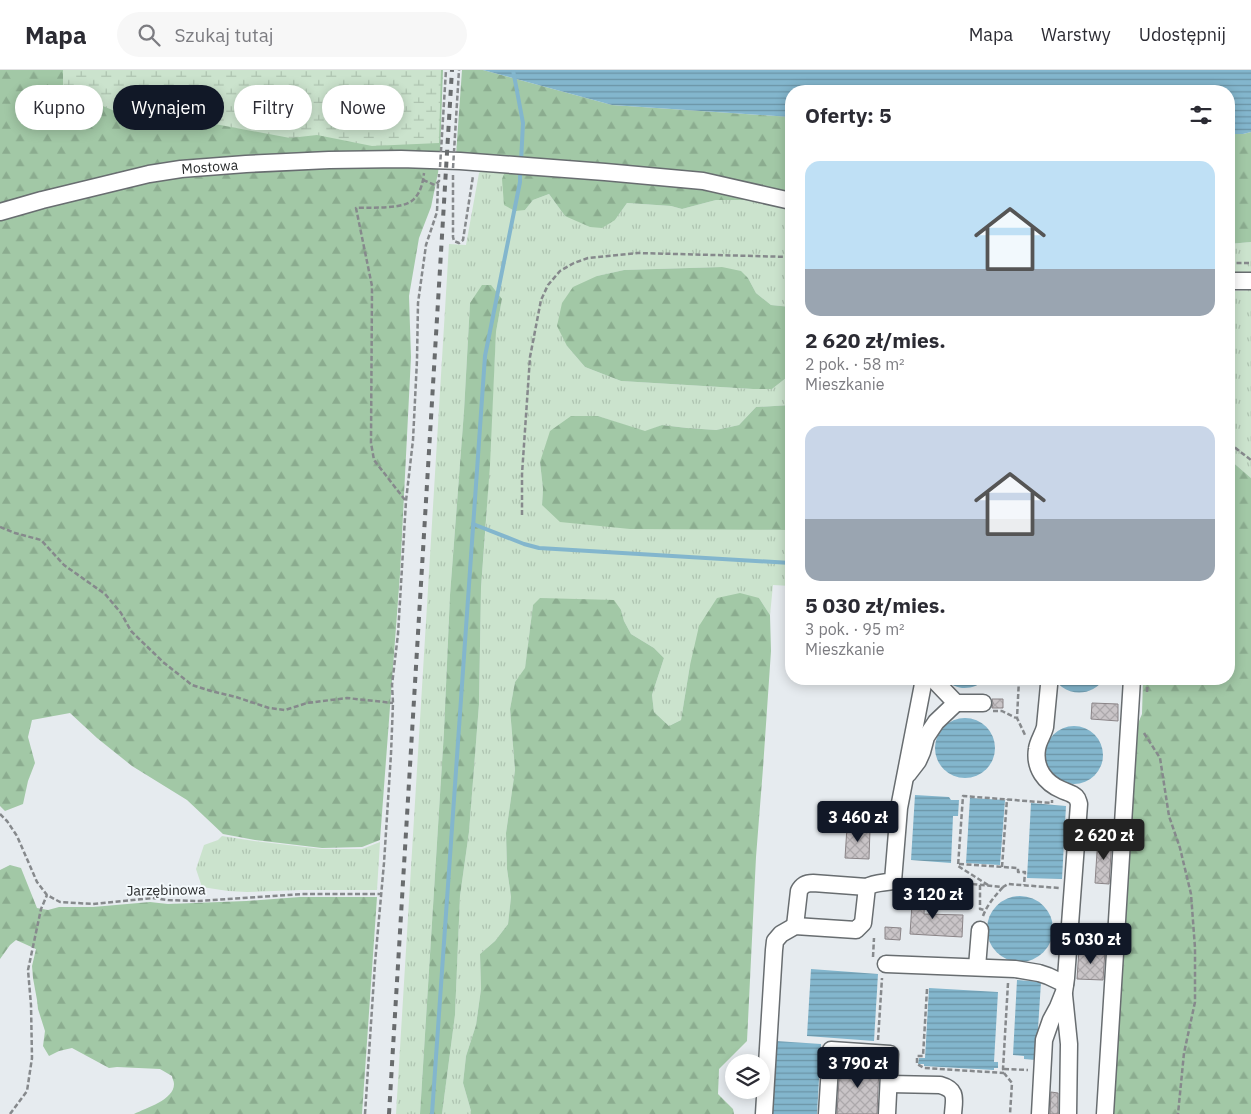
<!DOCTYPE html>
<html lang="pl">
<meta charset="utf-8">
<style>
body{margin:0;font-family:"IBM Plex Sans",sans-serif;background:#f7f7f7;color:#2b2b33;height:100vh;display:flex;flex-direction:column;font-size:19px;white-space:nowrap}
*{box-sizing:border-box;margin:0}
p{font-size:16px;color:#7c7c81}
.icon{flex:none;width:28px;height:28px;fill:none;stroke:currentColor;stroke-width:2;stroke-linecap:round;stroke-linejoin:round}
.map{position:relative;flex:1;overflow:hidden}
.drawer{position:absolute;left:785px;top:15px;width:450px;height:600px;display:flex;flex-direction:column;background:#fff;border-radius:20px;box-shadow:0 2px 12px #0003}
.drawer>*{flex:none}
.banner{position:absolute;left:15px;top:15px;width:475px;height:45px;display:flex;gap:10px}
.tools{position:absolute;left:725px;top:984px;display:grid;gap:10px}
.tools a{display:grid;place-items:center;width:45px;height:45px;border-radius:50%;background:#fff;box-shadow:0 2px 12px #0003;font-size:25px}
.price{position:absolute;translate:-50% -42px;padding:0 11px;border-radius:5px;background:#111827;color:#fff;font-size:16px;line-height:32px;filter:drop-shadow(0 1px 2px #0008)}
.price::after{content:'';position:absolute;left:50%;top:30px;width:15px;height:11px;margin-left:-8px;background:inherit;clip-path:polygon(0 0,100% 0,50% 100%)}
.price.selected{background:#222;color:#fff}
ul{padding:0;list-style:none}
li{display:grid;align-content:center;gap:10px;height:265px;padding:0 20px}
li span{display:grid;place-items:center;height:155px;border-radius:15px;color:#555}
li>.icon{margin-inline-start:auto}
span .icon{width:90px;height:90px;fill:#fffc;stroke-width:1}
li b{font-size:21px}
h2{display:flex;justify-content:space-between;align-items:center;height:60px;padding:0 20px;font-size:21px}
.pill{padding:0 18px;border-radius:22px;background:#fff;box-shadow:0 2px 12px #0003;font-size:18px;line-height:45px}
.pill.selected{background:#111827;color:#fff}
header{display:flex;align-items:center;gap:30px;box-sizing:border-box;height:70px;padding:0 25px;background:#fff;border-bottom:1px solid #e1e1e2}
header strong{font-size:24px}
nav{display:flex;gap:28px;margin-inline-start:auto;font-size:18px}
.search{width:350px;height:45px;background:#f7f7f7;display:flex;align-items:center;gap:12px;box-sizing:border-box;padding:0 18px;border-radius:28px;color:#7c7c81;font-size:19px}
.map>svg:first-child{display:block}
</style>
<header>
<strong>Mapa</strong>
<div class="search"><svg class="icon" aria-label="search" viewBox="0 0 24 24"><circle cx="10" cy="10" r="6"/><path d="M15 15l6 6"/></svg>Szukaj tutaj</div>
<nav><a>Mapa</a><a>Warstwy</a><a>Udostępnij</a></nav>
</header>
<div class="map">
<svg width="1251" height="1044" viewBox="0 0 1251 1044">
<defs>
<pattern id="grass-tufts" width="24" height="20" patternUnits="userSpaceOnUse" patternTransform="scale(1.25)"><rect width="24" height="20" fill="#cbe3cd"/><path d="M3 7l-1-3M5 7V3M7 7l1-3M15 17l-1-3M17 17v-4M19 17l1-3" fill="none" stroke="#aec3b0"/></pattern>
<pattern id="forest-firs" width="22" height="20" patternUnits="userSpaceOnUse" patternTransform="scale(1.25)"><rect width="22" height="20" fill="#a2c8a6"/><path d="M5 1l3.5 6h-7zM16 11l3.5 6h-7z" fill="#8bac8f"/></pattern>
<pattern id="wetland-marsh" width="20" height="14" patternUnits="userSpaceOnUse" patternTransform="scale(1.25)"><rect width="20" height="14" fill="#cbe3cd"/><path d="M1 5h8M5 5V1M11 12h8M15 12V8" fill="none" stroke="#aec3b0"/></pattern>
<pattern id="water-rules" width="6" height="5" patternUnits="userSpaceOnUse" patternTransform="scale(1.25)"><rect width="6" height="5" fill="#83b6cd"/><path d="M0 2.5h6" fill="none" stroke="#6b94a6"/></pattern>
<pattern id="building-cross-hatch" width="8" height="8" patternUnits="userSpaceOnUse" patternTransform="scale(1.25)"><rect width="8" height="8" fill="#c9c4c7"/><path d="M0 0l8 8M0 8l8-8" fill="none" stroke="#aca8ab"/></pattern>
</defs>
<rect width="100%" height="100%" fill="#e6ebef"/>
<g fill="url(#grass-tufts)">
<path d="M507,98L525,140L533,130L549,124L565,146L615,150L627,133L671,136L682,139L716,130H769L791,134V237L771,235L756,223L748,208L721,197L624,200L597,206L567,276L585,297L621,311L753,319H772L786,308L791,307V335L756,337L739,355L716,360L687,358L662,355L645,362L598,346L540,392L543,419L542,435L770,460H791V516L773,515L770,545L759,528L690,595L681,650L669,656L654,642L652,625L664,588L654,578L631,564L624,551L621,540L533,535L525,599L515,612L510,639L515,700L506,763L507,799L511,827L508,854L495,871L480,884L481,919L476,955L466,986L463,1013L471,1041V1044H442L455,945L460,826L469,762L479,634L481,518L486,453L496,262L502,229L470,233L464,341L450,525L444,661L420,1044H396L449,174L466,175L479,103L483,99Z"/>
<path d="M1251,172V205L1229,206V174Z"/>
<path d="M1251,220V408L1229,389V221Z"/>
<path d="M222,766L254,771L322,779H362L380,772L377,820H301L247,822L228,821L202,817L196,799L204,775L218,770Z"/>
</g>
<g fill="url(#forest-firs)">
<path d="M0,0H443L440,85L438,103L431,137L419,168L409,226L411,287L400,504L380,770L362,777L322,778L255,770L223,764L187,730L132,696L97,668L70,643L32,650L28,667L35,693L28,711L23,734L5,741L0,736Z"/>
<path d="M462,0H483L612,35L791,47V134L769,130H716L682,139L671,136L627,133L615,150L602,158L590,157L565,146L549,124L533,130L525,140L515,141L504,135L502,109L507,97L456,85Z"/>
<path d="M1251,62V172L1229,174V64H1243Z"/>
<path d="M722,197L741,201L748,208L756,223L771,235L791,237V307L786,308L772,319H753L621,311L585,297L567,276L557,256L562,233L573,217L597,206L624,200Z"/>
<path d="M482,215H491L502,229L496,262L490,395L481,518L479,634L469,762L460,826L455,945L442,1044H420L444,661L450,525L464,341L470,233Z"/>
<path d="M791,335V460L630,459L560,452L542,435L543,419L540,392L550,361L571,346H598L645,361L662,355L687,358L716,360L739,355L756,337Z"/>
<path d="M1229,389L1251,408V1044H1111L1134,663L1142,644L1143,609H1229Z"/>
<path d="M740,523L759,528L770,545L771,581L763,698L756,787L747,971L719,999L718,1024L733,1039L734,1044H471V1041L463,1013L466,986L476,955L481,919L480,884L495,871L508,854L511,827L507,799L506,763L515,700L510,639L515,612L525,598L533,535L540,528L614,530L621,540L624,551L631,564L654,578L664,588L652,625L654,642L669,656L681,650L690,595L699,556L717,528Z"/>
<path d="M10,795L21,798L37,838L48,840L59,837H93L150,832L168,834L246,831L300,827H377L362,1044H134C146,1038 174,1030 174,1014C174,1011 172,1008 172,1006L160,999L117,997L109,998L72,978L59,981L49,986L43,976L45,961L38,939L37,930L33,908L32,896L36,879L16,870L10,875L0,889V800Z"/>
</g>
<path fill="url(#wetland-marsh)" d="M63,0H441L439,73L372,76L317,65L290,68L167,45H124L63,19Z"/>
<g fill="url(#water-rules)">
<path d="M483,0H1251V62L1243,64H1229V21H791V47L612,35Z"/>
<path d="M944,609H987C973,620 958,622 944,609Z"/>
<path d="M1054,609H1104C1095,623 1076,627 1062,617C1059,615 1057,612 1054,609Z"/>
<circle cx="965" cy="678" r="30"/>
<circle cx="1074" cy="685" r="29"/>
<path d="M915,725L949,727L951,730H959L958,746H953L951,793L911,790Z"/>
<path d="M970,728L1005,730L1000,795L966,793Z"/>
<path d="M1031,733L1066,736L1062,809L1027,808Z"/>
<circle cx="1020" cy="859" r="33"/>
<path d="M811,899L878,904L874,971L807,966Z"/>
<path d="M1017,910L1041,912L1036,990L1024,989V986L1013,985Z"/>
<path d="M929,918L998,922L994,992H998V998H994V1000L924,996V994H918L919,988H925Z"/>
<path d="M776,971L821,974L817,1044H772Z"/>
</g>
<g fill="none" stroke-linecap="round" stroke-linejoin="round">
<g stroke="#83b6cd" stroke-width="4">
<path d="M513,0L523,53L521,92"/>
<path d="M473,454L524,474L539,478L791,493"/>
<path d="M432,1044L485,286L520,112V99"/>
</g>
</g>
<g fill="url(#building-cross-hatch)" stroke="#8a8487">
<path d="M992,629H1003V638H992L993,633Z"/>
<path d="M1092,633L1118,634V651L1091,649Z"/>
<path d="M847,757L870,759L869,789L845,788Z"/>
<path d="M1098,767L1112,768L1109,814L1095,813Z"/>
<path d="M913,819L925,820L924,844L963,845L962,867L910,864Z"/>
<path d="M885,857L901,858L900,870L885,869Z"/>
<path d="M1079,879L1105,881L1103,910L1077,909Z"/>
<path d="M840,993L879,995L877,1044H837Z"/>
<path d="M1051,1022L1058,1023V1044H1050Z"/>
</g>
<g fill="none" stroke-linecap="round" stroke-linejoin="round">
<defs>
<g id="minor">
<path id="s1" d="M0,142L42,130L149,104L181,99L246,94L329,90L401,89L460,91L605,102L703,111L791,131"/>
<path d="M1229,211H1251"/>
<path d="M933,609L956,633H983"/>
<path d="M908,704L918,691L922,682L926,667L936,652L956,633"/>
<path d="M795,856L799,821C802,815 806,813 813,813L867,817"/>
<path d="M886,894L1015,899L1039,903L1048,906L1065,914"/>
<path d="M977,897L980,860"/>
<path d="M1064,925L1069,974L1068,1044"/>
<path d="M889,1014L940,1015C958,1020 954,1029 953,1044"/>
<path d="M764,1044L774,880L775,871L781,864L795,856L856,860L863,853L867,817C875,812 885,813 893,811L899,738L924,609"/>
<path d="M827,1044L831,980L890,984L887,1044"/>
<path d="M1040,1044L1044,970L1051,950L1058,937L1064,922L1066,908L1079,734C1078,731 1078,729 1076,727C1072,723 1066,722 1062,720C1045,713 1034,698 1037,679C1038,671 1043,665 1045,657L1049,615"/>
<path d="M1105,1044L1132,609"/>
</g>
</defs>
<use href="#minor" stroke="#686d70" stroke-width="19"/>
<g stroke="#86898c" stroke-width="2.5" stroke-dasharray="5 2.5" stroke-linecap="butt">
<path d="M453,105V167L454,171L459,173L463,170L473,106"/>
<path d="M423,110L435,115L439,111V104"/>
<path d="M1229,193H1251"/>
<path d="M1229,373L1251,390"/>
<path d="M405,430L374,390L371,373L372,216L356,138C371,137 404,140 414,129C421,122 423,112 424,103"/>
<path d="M522,445V404L530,287L541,230L548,215L560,201L574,193L588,188L638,183L791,187"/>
<path d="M0,457L15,463L41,470L64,495L105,524L121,543L131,561L163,592L192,615L211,621L236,627L269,638L285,640L307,633L347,628L393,633"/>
<path d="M1019,609L1017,648L1026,667"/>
<path d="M1147,622L1148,609"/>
<path d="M993,641H1002L1016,648"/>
<path d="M1144,663L1160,688L1169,746L1180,778L1191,824L1195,878V932L1184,983L1178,1044"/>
<path d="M0,744L7,751L17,766L37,812L47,825L60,832L93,834L152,828L168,830L198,831L302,824H381"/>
<path d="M959,794L1018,798V802H1025L1024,815"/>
<path d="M1002,797L1007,729"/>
<path d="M905,815L908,816L971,814L1003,817L1008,814L1059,818"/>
<path d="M980,815V839L985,840"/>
<path d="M988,815L958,796L963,726L1052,733V730"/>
<path d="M983,846C987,835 995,826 1003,817"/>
<path d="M873,887L874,868"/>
<path d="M1008,913L1003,999L1004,1003L1012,1013L1010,1044"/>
<path d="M927,919L923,986H917V994L924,998L1004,1003"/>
<path d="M878,970L882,908"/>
<path d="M1004,999L1028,1000"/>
<path d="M10,1044L27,1021L32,988L31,935L28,900L41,839L47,825"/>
<path d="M365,1044L375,893L384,793L391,684L393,633L392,615L398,564L406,431L413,370L417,290L418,233L426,175L437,142L438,113"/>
</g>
<use href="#minor" stroke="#fff" stroke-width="16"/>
<path stroke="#696c6e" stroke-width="4" stroke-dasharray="6 6" stroke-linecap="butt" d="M389,1044L452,0"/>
<g stroke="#86898c" stroke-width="2.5" stroke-dasharray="5 2.5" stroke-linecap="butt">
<path d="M440,97L446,0"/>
<path d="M453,98L459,0"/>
</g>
</g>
<g text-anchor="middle" stroke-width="4" stroke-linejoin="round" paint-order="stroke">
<g font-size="14" fill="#262829" stroke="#f4f9fc">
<text dy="5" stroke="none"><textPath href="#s1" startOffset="215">Mostowa</textPath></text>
<text transform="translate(166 820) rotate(-1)" y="5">Jarzębinowa</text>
</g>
</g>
</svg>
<div class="tools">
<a><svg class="icon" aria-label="layers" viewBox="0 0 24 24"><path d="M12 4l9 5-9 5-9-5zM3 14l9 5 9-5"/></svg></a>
</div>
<b class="price" style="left:858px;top:773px">3 460 zł</b>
<b class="price selected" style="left:1104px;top:791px">2 620 zł</b>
<b class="price" style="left:933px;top:850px">3 120 zł</b>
<b class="price" style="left:1091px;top:895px">5 030 zł</b>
<b class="price" style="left:858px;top:1019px">3 790 zł</b>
<div class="banner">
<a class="pill">Kupno</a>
<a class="pill selected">Wynajem</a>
<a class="pill">Filtry</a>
<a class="pill">Nowe</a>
</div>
<section class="drawer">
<h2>Oferty: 5<svg class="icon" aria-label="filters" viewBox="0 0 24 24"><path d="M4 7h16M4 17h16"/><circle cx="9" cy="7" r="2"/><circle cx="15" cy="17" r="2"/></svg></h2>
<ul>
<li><span style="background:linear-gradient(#bfe0f5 70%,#9aa5b1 0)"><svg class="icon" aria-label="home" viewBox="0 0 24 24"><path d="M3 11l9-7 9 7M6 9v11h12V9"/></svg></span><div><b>2 620 zł/mies.</b><p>2 pok. · 58 m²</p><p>Mieszkanie</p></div></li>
<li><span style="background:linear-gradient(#c9d6e8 60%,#9aa5b1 0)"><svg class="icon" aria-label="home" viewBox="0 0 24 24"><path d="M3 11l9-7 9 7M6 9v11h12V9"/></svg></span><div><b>5 030 zł/mies.</b><p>3 pok. · 95 m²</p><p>Mieszkanie</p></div></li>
</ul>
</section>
</div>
